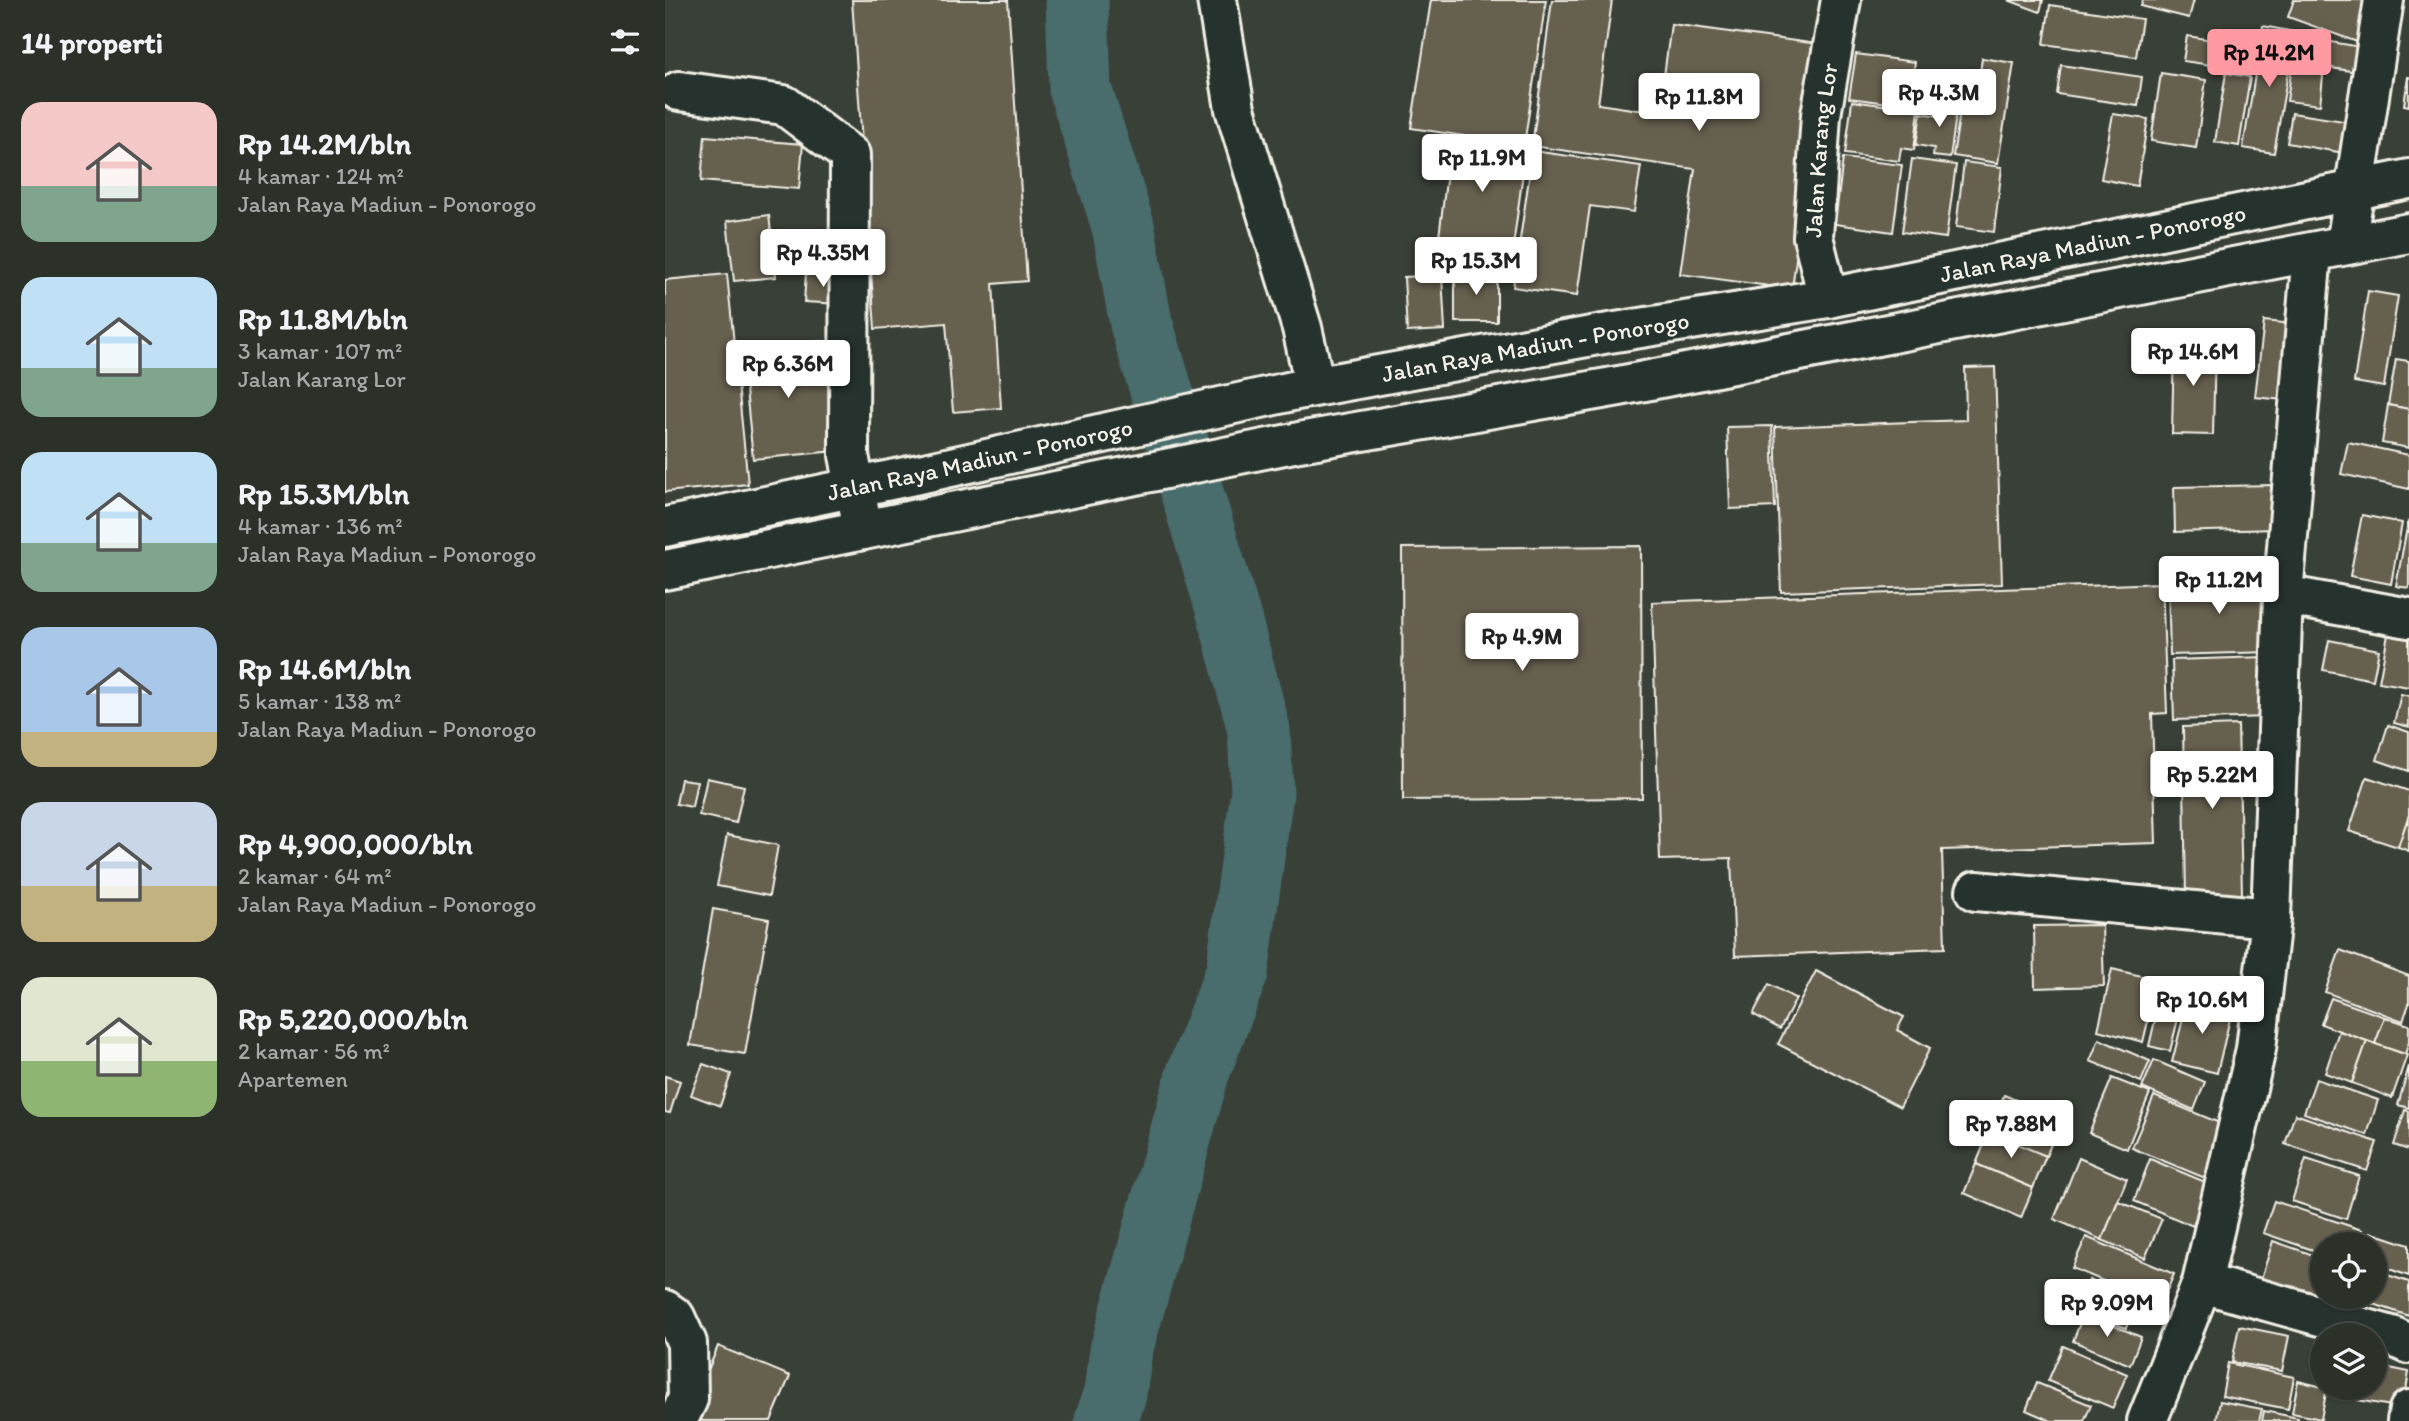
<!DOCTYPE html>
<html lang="id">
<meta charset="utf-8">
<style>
body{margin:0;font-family:Itim,sans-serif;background:#333831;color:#f1f3f6;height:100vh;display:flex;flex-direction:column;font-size:26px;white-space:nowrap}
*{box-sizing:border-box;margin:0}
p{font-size:23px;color:#a6a9a8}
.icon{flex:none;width:38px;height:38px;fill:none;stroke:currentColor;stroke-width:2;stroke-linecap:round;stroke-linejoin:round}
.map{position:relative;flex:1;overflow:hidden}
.drawer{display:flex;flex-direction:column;background:#2b3029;width:665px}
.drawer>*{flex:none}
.tools{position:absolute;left:1645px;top:1232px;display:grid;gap:14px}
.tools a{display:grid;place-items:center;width:77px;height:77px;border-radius:50%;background:#2b3029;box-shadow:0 2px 5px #0004,0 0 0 2px #474b46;font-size:35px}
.price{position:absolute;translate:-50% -60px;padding:0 16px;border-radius:7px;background:#fff;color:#222;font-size:23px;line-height:46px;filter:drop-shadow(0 2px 4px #0008)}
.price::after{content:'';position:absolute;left:50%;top:42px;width:21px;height:16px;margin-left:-10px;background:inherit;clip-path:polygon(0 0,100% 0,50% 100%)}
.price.current{background:#ff9aa2;color:#111}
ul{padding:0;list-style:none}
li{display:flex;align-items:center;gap:21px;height:175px;padding:0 21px}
li span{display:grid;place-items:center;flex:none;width:196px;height:140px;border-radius:21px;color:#555}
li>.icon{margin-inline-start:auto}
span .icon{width:84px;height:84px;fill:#fffc;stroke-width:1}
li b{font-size:30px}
h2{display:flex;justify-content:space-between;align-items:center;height:84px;padding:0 21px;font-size:30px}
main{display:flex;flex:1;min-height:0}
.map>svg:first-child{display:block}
</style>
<main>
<section class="drawer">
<h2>14 properti<svg class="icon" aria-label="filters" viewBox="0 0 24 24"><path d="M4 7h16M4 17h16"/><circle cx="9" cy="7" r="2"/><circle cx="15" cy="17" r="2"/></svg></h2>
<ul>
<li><span style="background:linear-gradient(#f6c9c9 60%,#7fa58c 0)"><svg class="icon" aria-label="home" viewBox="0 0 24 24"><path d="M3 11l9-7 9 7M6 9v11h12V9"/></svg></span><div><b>Rp 14.2M/bln</b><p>4 kamar · 124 m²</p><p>Jalan Raya Madiun - Ponorogo</p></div></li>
<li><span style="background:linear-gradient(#bfe0f5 65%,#7fa58c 0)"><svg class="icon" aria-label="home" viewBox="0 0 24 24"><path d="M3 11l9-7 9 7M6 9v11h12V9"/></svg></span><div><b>Rp 11.8M/bln</b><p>3 kamar · 107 m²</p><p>Jalan Karang Lor</p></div></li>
<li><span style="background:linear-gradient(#bfe0f5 65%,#7fa58c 0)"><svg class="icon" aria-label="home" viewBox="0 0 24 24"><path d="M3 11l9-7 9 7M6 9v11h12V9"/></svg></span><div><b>Rp 15.3M/bln</b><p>4 kamar · 136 m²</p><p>Jalan Raya Madiun - Ponorogo</p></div></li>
<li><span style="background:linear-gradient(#a9c7e8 75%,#c2b280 0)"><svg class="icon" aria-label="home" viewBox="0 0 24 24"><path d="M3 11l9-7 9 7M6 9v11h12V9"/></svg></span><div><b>Rp 14.6M/bln</b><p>5 kamar · 138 m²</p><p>Jalan Raya Madiun - Ponorogo</p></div></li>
<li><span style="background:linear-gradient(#c9d6e8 60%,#c2b280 0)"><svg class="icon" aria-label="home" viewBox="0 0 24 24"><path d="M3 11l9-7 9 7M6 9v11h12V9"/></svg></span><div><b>Rp 4,900,000/bln</b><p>2 kamar · 64 m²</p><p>Jalan Raya Madiun - Ponorogo</p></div></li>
<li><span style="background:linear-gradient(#dfe7d0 60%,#8fb573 0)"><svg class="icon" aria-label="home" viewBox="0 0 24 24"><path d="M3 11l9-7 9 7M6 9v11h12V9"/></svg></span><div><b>Rp 5,220,000/bln</b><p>2 kamar · 56 m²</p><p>Apartemen</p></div></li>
</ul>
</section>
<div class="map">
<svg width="1744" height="1421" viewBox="0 0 1744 1421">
<rect width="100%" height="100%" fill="#394037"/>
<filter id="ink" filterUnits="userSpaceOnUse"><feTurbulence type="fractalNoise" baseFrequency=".0143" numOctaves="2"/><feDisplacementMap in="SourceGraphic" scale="14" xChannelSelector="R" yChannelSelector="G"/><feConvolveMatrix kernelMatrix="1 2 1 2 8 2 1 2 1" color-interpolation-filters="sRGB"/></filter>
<g filter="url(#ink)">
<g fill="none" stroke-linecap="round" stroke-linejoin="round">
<path stroke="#486c6c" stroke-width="63" d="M412,0L415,89L458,226L476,323L565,619L594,730L597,793L572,972L533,1073L456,1351L450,1394L441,1421"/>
</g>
<g fill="#66604f" stroke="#f4f1e8" stroke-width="2">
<path d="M187,0H343L362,281L328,284L336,408L288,412L281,323L210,329Z"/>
<path d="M766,0H881L859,145L746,128Z"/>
<path d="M887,0H947L933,104L994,113L1006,24L1160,45L1127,289L1015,274L1030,169L867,146Z"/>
<path d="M1343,0H1378L1375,12Z"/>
<path d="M1478,0H1529L1524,18L1476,6Z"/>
<path d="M1629,0H1705L1708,1L1692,42L1623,17Z"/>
<path d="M1385,5L1477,19L1471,57L1379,44Z"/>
<path d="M1598,26L1630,32L1609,153L1578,148Z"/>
<path d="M1522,36L1585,46L1581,70L1518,61Z"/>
<path d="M1631,36L1696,47L1693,72L1659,67L1655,105L1622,101Z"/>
<path d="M1191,54L1250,62L1245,106L1184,98Z"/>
<path d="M1317,58L1349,63L1333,163L1288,156L1300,80L1314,82Z"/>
<path d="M1396,65L1477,77L1473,106L1392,94Z"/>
<path d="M1496,73L1541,80L1531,148L1486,141Z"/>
<path d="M1561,73L1585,77L1574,146L1550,142Z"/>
<path d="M1743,77H1744V106L1739,105Z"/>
<path d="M1276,98L1293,101L1285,158L1268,156L1269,148L1251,145L1256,113L1274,116Z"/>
<path d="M1187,101L1254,110L1249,150L1236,148L1234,161L1180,154Z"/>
<path d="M1627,113L1685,122L1679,153L1622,143Z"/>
<path d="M1448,114L1483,119L1472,186L1436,179Z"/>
<path d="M40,136L138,144L134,189L36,181Z"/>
<path d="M786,141L861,150L848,247L774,237Z"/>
<path d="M868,151L976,166L969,212L925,206L912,296L848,287Z"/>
<path d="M1178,158L1237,165L1228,232L1170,224Z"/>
<path d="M1247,159L1291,165L1281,238L1237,232Z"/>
<path d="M1299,162L1337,167L1329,232L1291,227Z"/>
<path d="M104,215L111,277L69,281L62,221Z"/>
<rect x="790" y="271" width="42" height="51"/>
<path d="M141,273L177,275L176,304L139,302Z"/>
<path d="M62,274L83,484L0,492V280Z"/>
<path d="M777,275L780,330L742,332L739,277Z"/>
<path d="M1703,291L1733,296L1719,387L1689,382Z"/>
<path d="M1599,321L1638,325L1628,401L1590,397Z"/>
<path d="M158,341L170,451L88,459L77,349Z"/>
<path d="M1509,341L1550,342L1548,435L1507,434Z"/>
<path d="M1731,359L1744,361V409L1723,405Z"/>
<path d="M1330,367L1337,584L1116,592L1110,427L1301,420L1300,368Z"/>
<path d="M1723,405L1744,409V448L1717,443Z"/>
<path d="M1107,426L1110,507L1065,509L1062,427Z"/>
<path d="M1683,442L1744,455V489L1676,474Z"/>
<path d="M1608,485L1610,529L1510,532L1509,487Z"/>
<path d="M1697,515L1737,523L1726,584L1685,576Z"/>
<path d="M1743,522L1744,523V588L1731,586Z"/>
<path d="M976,546L977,798L738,800L737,548Z"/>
<path d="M1604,578L1606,652L1505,655L1503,581Z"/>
<path d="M1497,583L1502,713L1487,714L1491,843L1277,850L1280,948L1070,956L1066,858L995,860L987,602Z"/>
<path d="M1725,624L1744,628V687L1714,682Z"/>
<path d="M1664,640L1714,650L1708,680L1658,670Z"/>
<path d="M1600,657L1602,717L1509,720L1507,660Z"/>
<path d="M1736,694L1744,696V727L1729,723Z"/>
<path d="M1573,725L1577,894L1521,896L1518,727Z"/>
<path d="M1723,725L1744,732V771L1712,760Z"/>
<path d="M1702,777L1744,791V815L1733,847L1684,831Z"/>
<path d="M42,778L79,786L71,823L34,815Z"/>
<path d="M16,779L32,781L27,807L11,804Z"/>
<path d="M1744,815V851L1733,847Z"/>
<path d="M62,835L113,845L104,896L52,886Z"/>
<path d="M48,909L104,919L80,1054L25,1045Z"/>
<path d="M1437,925L1439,986L1370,988L1369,926Z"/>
<path d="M1675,950L1744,976V1004L1738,1021L1660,992Z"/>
<path d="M1447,969L1493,980L1478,1042L1433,1030Z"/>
<path d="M1151,971L1239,1017L1232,1030L1265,1048L1235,1107L1113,1044Z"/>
<path d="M1499,982L1521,987L1505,1051L1484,1046Z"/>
<path d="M1104,984L1131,999L1115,1029L1088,1014Z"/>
<path d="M1666,998L1720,1017L1710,1044L1656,1024Z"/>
<path d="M1523,999L1567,1010L1552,1073L1507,1062Z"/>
<path d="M1720,1017L1744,1025V1042L1740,1054L1710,1044Z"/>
<path d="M1674,1031L1702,1041L1687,1083L1660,1073Z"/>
<path d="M1434,1039L1485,1061L1476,1082L1425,1061Z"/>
<path d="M1702,1041L1742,1055L1727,1098L1687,1083Z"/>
<path d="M1489,1060L1540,1082L1529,1110L1477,1088Z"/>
<path d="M38,1064L66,1074L55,1106L26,1095Z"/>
<path d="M1744,1066V1108L1733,1105Z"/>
<path d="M0,1076L15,1081L5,1113L0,1112Z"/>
<path d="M1447,1078L1485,1093L1462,1149L1424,1133Z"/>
<path d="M1651,1079L1713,1100L1702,1135L1639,1113Z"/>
<path d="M1339,1095L1397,1119L1381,1156L1324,1132Z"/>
<path d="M1489,1096L1562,1126L1540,1178L1467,1148Z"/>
<path d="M1740,1110L1744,1111V1150L1729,1145Z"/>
<path d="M1630,1114L1712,1142L1702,1171L1620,1144Z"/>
<path d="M1324,1132L1381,1156L1368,1188L1311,1164Z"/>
<path d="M1414,1158L1462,1179L1437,1240L1389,1219Z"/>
<path d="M1485,1159L1545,1184L1528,1226L1469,1201Z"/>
<path d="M1641,1159L1694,1176L1681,1219L1627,1201Z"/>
<path d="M1311,1164L1368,1188L1356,1218L1299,1193Z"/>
<path d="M1453,1201L1497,1219L1480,1258L1437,1240Z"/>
<path d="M1609,1201L1697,1230L1692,1244H1657V1253L1598,1233Z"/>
<path d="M1705,1232L1744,1245V1276L1710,1264V1244H1701Z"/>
<path d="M1421,1237L1509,1274L1496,1305L1407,1268Z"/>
<path d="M1608,1241L1657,1258V1290L1654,1299L1596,1279Z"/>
<path d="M1710,1271L1744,1282V1316L1691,1298L1710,1297Z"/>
<path d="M1424,1280L1473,1300L1461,1328L1412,1308Z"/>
<path d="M1419,1313L1476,1337L1465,1365L1408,1341Z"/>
<path d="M1574,1326L1624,1336L1617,1371L1567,1362Z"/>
<path d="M53,1346L125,1376L106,1421H22Z"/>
<path d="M1398,1346L1462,1374L1448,1408L1383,1381Z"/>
<path d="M1563,1363L1629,1377L1623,1409L1557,1396Z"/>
<path d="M1710,1365L1744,1372L1738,1408L1692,1400L1694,1388H1710Z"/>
<path d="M1633,1381L1662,1388L1656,1419L1627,1413Z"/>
<path d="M1372,1383L1426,1405L1419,1421H1386L1361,1410Z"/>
<path d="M1555,1401L1597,1409L1594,1421H1551Z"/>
<path d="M1599,1411L1633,1418L1632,1421H1597Z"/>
</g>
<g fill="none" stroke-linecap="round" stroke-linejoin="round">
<defs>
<g id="minor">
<path d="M552,0L570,109L637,328L650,386"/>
<path d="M14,91L119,105L185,155L184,455L198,530"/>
<path d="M1681,245L1719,0"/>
<path id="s1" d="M1163,298L1148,237L1156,115L1176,0"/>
<path d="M1618,595L1744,618"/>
<path d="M1311,891L1606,918"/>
<path d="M1537,1283L1727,1336L1744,1344"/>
<path d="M0,1310L10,1317L22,1343L23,1399L12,1421"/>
<path d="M1482,1421L1537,1283L1591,1049L1606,918L1618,595L1647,252"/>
<path d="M1742,1421L1744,1410"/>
</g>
<g id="highway">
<path id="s2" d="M0,527L259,473L632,390L938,334L1163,298L1744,179"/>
<path d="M0,570L634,442L954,386L1744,233"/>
</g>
</defs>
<use href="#minor" stroke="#f4f1e8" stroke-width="44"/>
<use href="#highway" stroke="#f4f1e8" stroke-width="44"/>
<use href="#minor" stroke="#26332d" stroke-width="38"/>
<use href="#highway" stroke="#26332d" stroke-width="38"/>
</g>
</g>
<g text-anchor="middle" stroke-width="5" stroke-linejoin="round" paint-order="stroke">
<g font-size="24" fill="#f4f1e8" stroke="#26332d">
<text dy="8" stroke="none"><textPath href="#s1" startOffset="150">Jalan Karang Lor</textPath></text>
<text dy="8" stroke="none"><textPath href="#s2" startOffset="1456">Jalan Raya Madiun - Ponorogo</textPath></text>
<text dy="8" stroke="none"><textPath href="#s2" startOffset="889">Jalan Raya Madiun - Ponorogo</textPath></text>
<text dy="8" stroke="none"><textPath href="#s2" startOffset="322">Jalan Raya Madiun - Ponorogo</textPath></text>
</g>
</g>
</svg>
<div class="tools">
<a><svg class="icon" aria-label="locate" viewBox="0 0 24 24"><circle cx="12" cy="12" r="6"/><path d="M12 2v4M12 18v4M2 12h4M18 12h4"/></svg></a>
<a><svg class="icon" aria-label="layers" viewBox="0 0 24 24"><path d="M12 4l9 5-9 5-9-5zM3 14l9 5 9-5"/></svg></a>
</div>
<b class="price current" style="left:1604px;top:89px">Rp 14.2M</b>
<b class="price" style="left:1274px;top:129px">Rp 4.3M</b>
<b class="price" style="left:1034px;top:133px">Rp 11.8M</b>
<b class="price" style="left:817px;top:194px">Rp 11.9M</b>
<b class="price" style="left:158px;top:289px">Rp 4.35M</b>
<b class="price" style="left:811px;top:297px">Rp 15.3M</b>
<b class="price" style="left:1528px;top:388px">Rp 14.6M</b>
<b class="price" style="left:123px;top:400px">Rp 6.36M</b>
<b class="price" style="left:1554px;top:616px">Rp 11.2M</b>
<b class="price" style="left:857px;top:673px">Rp 4.9M</b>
<b class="price" style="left:1547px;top:811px">Rp 5.22M</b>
<b class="price" style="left:1537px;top:1036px">Rp 10.6M</b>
<b class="price" style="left:1346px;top:1160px">Rp 7.88M</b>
<b class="price" style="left:1442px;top:1339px">Rp 9.09M</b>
</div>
</main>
